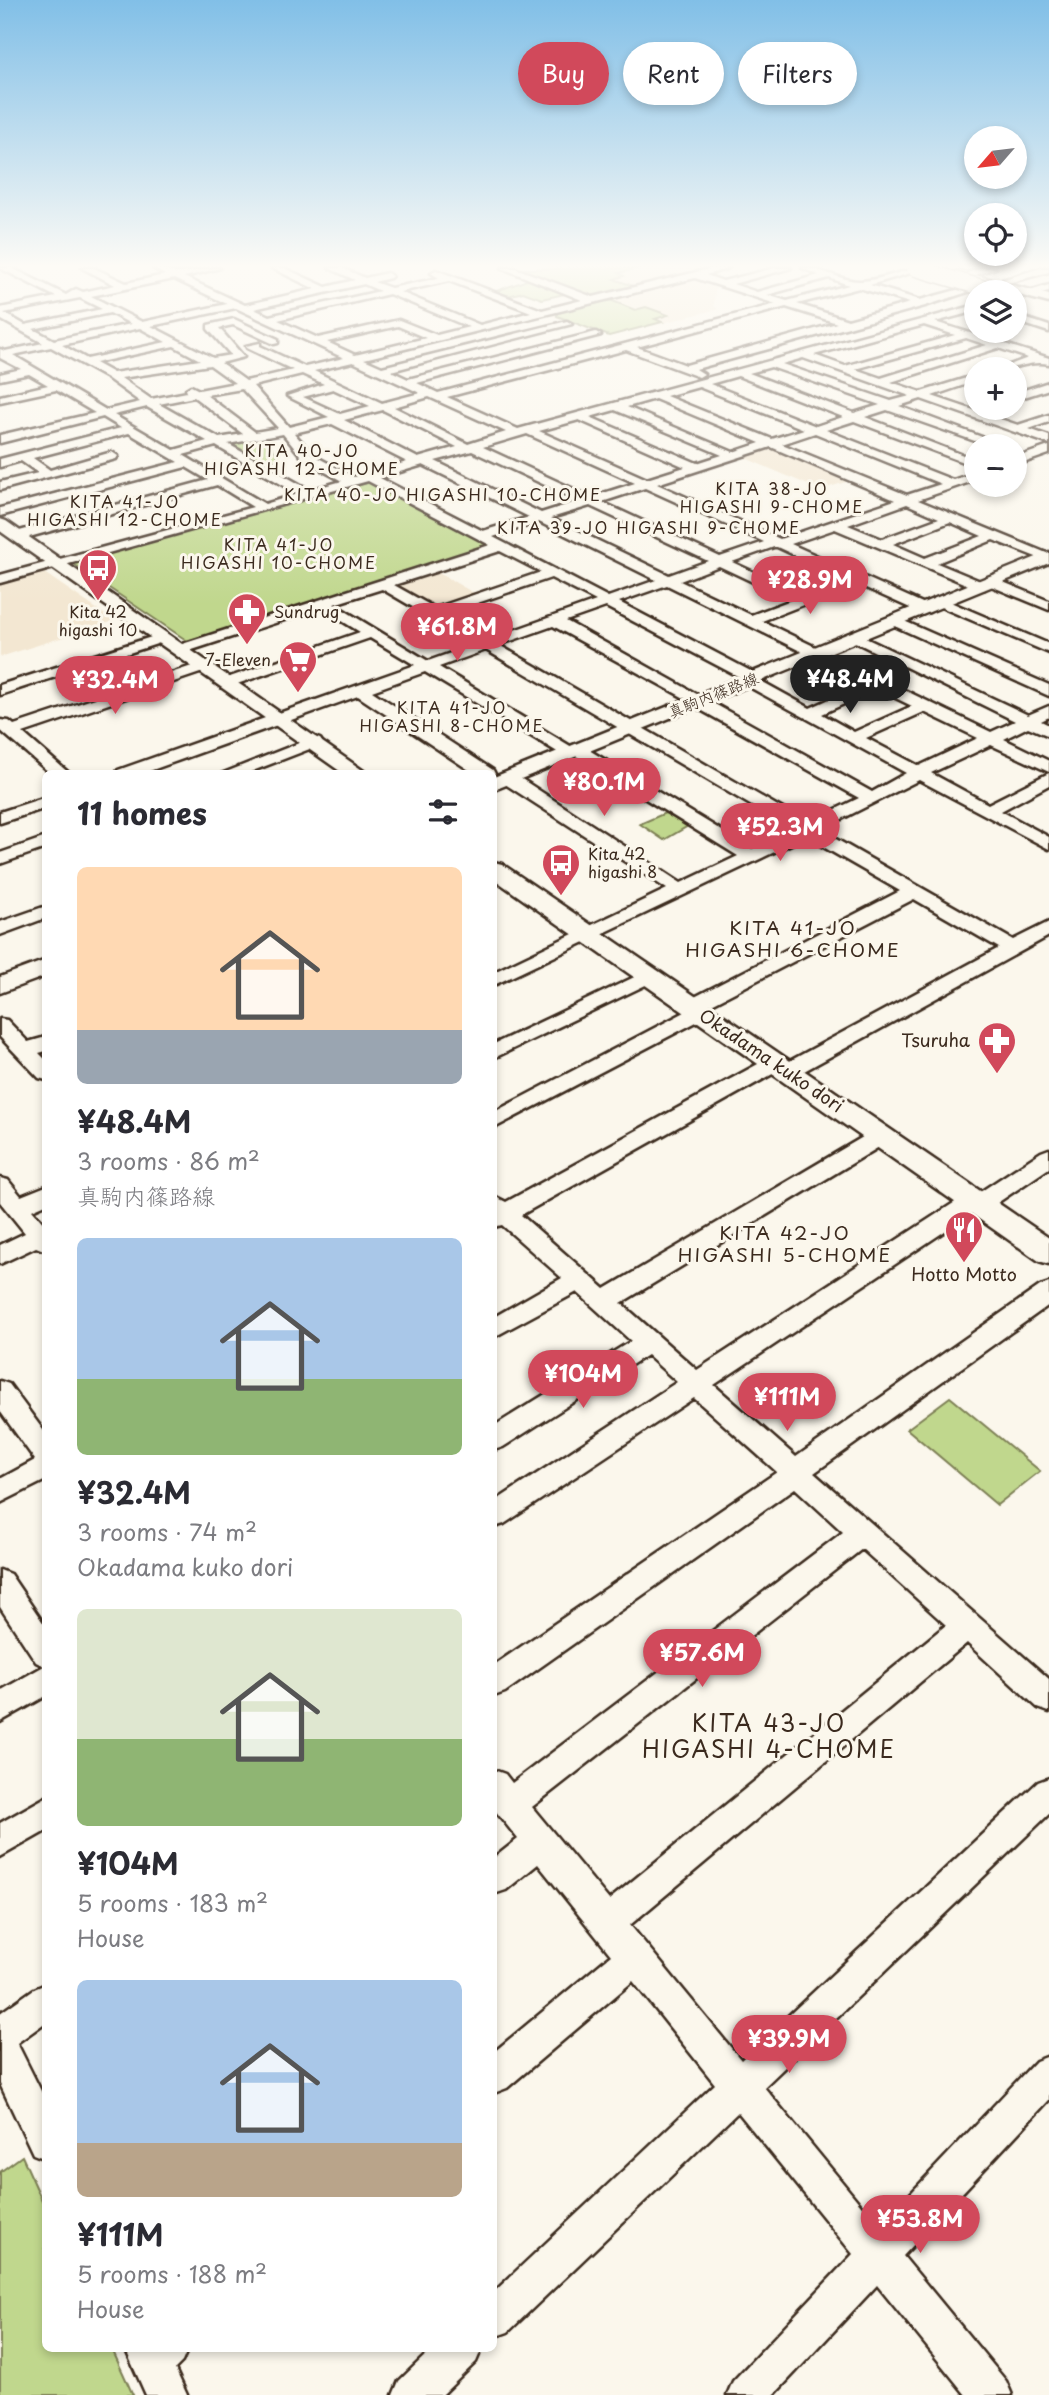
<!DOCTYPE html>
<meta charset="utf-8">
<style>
body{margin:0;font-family:"Playpen Sans","Klee One",sans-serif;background:#f2f2f3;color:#2b2b33;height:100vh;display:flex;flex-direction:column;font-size:26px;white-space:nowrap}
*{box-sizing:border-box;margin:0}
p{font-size:23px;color:#7c7c81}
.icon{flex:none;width:38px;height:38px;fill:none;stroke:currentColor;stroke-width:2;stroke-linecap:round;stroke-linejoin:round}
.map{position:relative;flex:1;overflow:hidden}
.panel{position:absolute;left:42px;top:770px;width:455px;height:1582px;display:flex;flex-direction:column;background:#fff;border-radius:10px;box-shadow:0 4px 10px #0003}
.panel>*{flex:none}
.top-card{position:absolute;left:518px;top:42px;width:425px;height:63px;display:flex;gap:14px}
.needle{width:46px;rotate:242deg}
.buttons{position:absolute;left:964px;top:126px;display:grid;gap:14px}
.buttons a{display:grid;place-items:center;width:63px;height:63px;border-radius:50%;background:#fff;box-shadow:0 4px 10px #0003;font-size:35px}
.price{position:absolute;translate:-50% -60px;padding:0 16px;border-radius:24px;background:#d1495b;color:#fff;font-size:23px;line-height:46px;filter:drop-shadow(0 2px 4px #0008)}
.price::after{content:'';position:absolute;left:50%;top:42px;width:21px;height:16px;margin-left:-10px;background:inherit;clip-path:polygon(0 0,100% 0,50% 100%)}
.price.on{background:#222;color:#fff}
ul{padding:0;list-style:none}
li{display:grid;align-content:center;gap:14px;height:371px;padding:0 35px}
li span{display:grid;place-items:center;height:217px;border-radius:10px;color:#555}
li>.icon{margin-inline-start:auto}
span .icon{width:126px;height:126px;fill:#fffc;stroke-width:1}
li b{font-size:30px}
h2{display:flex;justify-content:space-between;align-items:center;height:84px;padding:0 35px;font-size:30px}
.pill{padding:0 24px;border-radius:32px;background:#fff;box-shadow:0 4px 10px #0003;font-size:24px;line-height:63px}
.pill.on{background:#d1495b;color:#fff}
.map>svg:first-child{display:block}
</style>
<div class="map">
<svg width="1049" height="2395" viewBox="0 0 1049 2395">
<rect width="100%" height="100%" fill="#fbf7ec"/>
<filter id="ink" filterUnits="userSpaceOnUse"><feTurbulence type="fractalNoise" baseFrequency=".0143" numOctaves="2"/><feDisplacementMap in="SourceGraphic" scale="14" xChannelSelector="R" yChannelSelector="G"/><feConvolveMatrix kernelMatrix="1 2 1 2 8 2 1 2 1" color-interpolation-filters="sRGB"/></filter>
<g filter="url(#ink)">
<g fill="#f3e7d2">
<path d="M512,268H719L594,299Z"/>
<path d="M696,278L720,286L715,289L714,306L718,309L608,337L547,314Z"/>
<path d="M773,448L852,480L820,490L743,457Z"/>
<path d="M43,572L114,621L0,657V584Z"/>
<path d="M437,572L479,596L437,609L397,586Z"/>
</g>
<g fill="#c0d78d" stroke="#7e8056" stroke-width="2">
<path d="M639,268L619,273L624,276L614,279L636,287L593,296L519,269Z"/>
<path d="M530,279L569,293L542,299L523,292L504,297L491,293Z"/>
<path d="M610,300L635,310L646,307L668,315L655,319L662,322L609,336L557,316V313Z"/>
<path d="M264,437L280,459L263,463L228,444Z"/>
<path d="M371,482L492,544L189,642L72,563Z"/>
<path d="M665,813L688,826L664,840L640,824Z"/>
<path d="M950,1397L1040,1471L997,1505L907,1429Z"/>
<path d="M22,2156L45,2207L46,2348L112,2349L133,2395H0V2172Z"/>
</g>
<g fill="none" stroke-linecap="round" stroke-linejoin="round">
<defs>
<g id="minor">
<path d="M0,268H12L66,295L76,289L83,292L115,285L82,268H94L126,283L165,275L153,268C162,268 166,271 175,273C183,274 209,268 220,268L184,277L245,305L315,289L272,268H284L326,287L355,280L329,268H342L365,278L387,273L392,276L390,278L374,282L391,288L439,278L431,273L436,270L542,310L582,300L502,268H515L593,297L713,268H729L706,275L723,281L775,268H791L733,284L757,292L819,275L802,268C823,268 843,282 861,281C884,280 904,268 927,268L870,285L920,300L975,285L980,288L925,306L696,369L704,374L699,377L626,350L447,397L518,429L976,305V311L935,322L1049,358V364C1032,360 1016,369 999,369L1028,358L998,348L891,382L921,392L976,375V381L932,396L1018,425L1049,415V422L1029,429L1049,436V444L921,399L899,406L1006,446H989L887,410L865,417L976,460V467L854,421L826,430L953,480L976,472V480L918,500L1049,554V562L993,540L937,563L985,583V589L980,590L835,529L791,544L929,606V612H919L857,584L762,621L991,732L1015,721L847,638L849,635H859L1028,715L1049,706V717L1041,721L1049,725V736L1028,727L1004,739L1049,761V772L991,745L931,773L988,804L1049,773V785L1001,811L1049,837V849L919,780L820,830L1013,940L1049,922V936L795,1076H781L778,1071L521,1215L605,1289L873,1131L881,1129L889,1131L892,1136L889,1141L621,1303L697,1370L966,1195L977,1194L1041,1152L1049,1149V1168L987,1210L975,1211L714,1385L796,1457L1040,1286L1049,1283V1305L814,1473L1049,1679V1712L1038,1708L967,1643L630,1925L741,2060L1038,1782L1049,1778V1814L764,2087L879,2227L1036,2061L1049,2056V2100L903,2256L1006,2381L1012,2395H966L877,2285L774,2395H727L733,2381L853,2254L738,2112L508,2332L494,2337V2292L715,2084L633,1981L507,2088L494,2093V2052L611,1955L538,1864L506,1890L494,1894V1858L518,1839L494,1809V1770L505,1774L512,1783L843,1532L795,1488L505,1692L494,1696V1665L777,1472L694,1398L504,1524L494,1527V1502L677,1382L647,1355L503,1447L494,1450V1426L631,1341L577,1292L494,1337V1317L562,1278L502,1225L494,1227V1196L506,1202L769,1058H783L786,1063L999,948L914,899L704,1008L709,1013L706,1017L494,1128V1112L685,1012L680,1007L683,1003L900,891L806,837L494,985V972L667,889L502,782L500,778L502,774H514L681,883L738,856L576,756H564L425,672L372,691L493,770L495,774L494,777V774H475L358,696L141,774H116L118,770L415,665L370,638L234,685H224L221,682L224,679L360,632L321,608L186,652H176L174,649L176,646L490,545L368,481L0,583V575L253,507L217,485L22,539H12V533L208,480L186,467L0,516V508L178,462L129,433L33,458L50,470L112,452L118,456L116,459L0,490V482L38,473L21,461L0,467V459L121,428L103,417L0,443V435L95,413L56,390L0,402V396L48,385L29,374L0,380V374L21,369L0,358V349L5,351L43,343L0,319V308L56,297ZM695,278L776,304L438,393L417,383L601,335L596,332L408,379L391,371L572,324L567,321L382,367L364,359ZM829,278L849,285L787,301L767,295ZM174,279L227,304L142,322L91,296ZM449,281L531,312L480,325L400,292ZM364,284L380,291L269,316L254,309ZM859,288L910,303L848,320L797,304ZM389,294L469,327L437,335L399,320L318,338L278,320ZM80,298L102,309L25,325L4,313ZM786,307L837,323L686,365L637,347ZM236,308L344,358L305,367L260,346V343L246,346L247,348L293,370L246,381L221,363L244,357L219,328L233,325L274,344L278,343V339L234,319L208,325V329L231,355L213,358L151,326ZM110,313L131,324L54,340L33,329ZM924,325L955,335L845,366L814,355ZM398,326L426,338L355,355L327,342ZM140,328L166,342L87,359L62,345ZM966,338L987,345L881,378L855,369ZM174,346L200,360L113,373L95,363ZM51,347L107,378L140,402L106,410L13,355ZM803,358L910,396L891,401L782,364ZM353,362L420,393L382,403L314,371ZM210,365L235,383L199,390L191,386L186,389L187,392L151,399L121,378ZM771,367L880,405L854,413L749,373ZM302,374L324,384L287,396L329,417L289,427L253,386ZM738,376L843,417L816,426L710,384ZM699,387L804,429L772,439L666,396ZM242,389L278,428L255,432L206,395ZM333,389L370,406L340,414L303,397ZM194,397L243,434L219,438L159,404ZM429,397L506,432L468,444L394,407ZM655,399L760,443L733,452L627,407ZM147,407L207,441L174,450L114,415ZM383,410L457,447L418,458L344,420ZM615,410L722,455L697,463L590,417ZM579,420L685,467L647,479L539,431ZM332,424L407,462L354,477L313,455L294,433ZM815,433L941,484L907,495L782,444ZM283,434L305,461L342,481L310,490L228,444ZM527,434L635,483L591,497L483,447ZM216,446L298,494L265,504L183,455ZM771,447L895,500L780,539L657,484ZM472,451L579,501L541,513L435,461ZM423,465L529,517L483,531L380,478ZM645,488L764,542L720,557L602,502ZM907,504L939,518L882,539L848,525ZM590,506L708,561L669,575L551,518ZM539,522L656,580L608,597L493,537ZM950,522L982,536L925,558L893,544ZM774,547H777L846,579L803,595L732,562ZM500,551L541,572L435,608L394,585ZM719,566L791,600L751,615L680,581ZM551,578L596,601L489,639L445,614ZM667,585L865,683L810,708L761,681L760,676L619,602ZM382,589L476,644L428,661L334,604ZM606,607L743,679L744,684L906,773L872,792L566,621ZM553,626L688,700L690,704L859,798L807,823L499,645ZM486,650L793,830L752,849L584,747H572L439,667ZM877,689L912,706L854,732L822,714ZM924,712L978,738L919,766L866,738ZM862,1549L946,1625L609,1900L532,1807Z"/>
<path d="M981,268H996L964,279L959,276Z"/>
<path d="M1041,268H1049V272L993,287L988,284Z"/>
<path d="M1049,285V291L1028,296L1023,293Z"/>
<path d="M1015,315L1049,326V332L1015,321Z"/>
<path d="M1049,382V389L1015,400V393Z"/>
<path d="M1049,446V454L1015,466V458Z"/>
<path d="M991,577L1049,601V610L986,584L984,581Z"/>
<path d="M941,598L1049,644V653L936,605V599Z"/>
<path d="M895,617L1049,685V696L890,624L888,621Z"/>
<path d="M164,633L171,637L169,640L0,695V685Z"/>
<path d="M207,661L212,663L215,666L212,669L23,733L70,774H51L0,730V720L9,721L14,725Z"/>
<path d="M314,737L320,739L322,742L320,745L245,774H221Z"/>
<path d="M46,797V808L0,823V812Z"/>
<path d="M46,837V848L0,864V853Z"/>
<path d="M46,906V918L0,935V922Z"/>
<path d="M647,971L654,973L657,977L654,981L494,1058V1044Z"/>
<path d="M0,1019L7,1020L28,1042L46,1037V1051L39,1053L46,1060V1080L39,1078L0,1037Z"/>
<path d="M0,1178L8,1180L21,1196L46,1186V1204L32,1210L46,1226V1251L36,1247L0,1264V1245L25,1233L0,1202Z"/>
<path d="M0,1381L9,1384L46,1434V1480L0,1503V1479L35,1460L0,1411Z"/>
<path d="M0,1570L10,1574L46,1627V1696L0,1722V1691L44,1666L36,1662L0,1607Z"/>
<path d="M46,1797V1831L0,1857V1823Z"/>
<path d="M46,1984V2022L17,2043L46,2101V2159L33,2154L0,2084V2013L34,1989Z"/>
<path d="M125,2348H188L182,2362L175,2369L187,2395H146Z"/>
<path d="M433,2348H482L476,2362L442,2395H393L399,2381Z"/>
</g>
<g id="major">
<path d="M0,519L6,521L368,774H344L0,531Z"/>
<path d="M1049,552V563L494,790V777Z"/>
<path d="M494,862L502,864L1049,1238V1264L1039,1261L494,879Z"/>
<path d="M46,960V976L0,993V977Z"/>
</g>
<path id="highway" d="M960,271L1049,295V303L955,278V272Z"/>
</defs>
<use href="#minor" stroke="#3b2a1e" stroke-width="5"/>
<use href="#major" stroke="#3b2a1e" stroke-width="5"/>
<use href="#highway" stroke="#3b2a1e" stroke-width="5"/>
<use href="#minor" fill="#fbf7ec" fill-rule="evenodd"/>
<use href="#major" fill="#fbf7ec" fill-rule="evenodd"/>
<use href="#highway" fill="#fbf7ec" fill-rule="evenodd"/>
<defs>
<path id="highway-bridge" d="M915,268L997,292"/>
</defs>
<use href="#highway-bridge" stroke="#3b2a1e" stroke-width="18" stroke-linecap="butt"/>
<use href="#highway-bridge" stroke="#fbf7ec" stroke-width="15"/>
</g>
</g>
<linearGradient id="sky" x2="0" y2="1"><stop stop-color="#81bfe7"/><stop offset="0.44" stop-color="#fdfbf6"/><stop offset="1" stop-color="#fdfbf6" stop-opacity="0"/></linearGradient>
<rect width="1049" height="604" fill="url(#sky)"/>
<defs>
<symbol id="bus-pin" viewBox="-11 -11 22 30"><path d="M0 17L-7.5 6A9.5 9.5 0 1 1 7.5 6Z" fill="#d1495b" stroke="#fbf7ec"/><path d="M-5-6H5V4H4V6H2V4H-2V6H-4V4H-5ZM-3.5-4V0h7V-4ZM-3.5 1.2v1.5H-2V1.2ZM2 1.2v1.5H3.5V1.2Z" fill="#fff"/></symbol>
<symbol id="pharmacy-pin" viewBox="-11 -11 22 30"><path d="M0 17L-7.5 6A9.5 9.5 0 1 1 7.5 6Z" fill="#d1495b" stroke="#fbf7ec"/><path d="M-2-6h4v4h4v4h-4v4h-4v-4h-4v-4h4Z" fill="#fff"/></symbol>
<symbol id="supermarket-pin" viewBox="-11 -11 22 30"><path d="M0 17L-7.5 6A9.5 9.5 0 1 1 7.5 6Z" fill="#d1495b" stroke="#fbf7ec"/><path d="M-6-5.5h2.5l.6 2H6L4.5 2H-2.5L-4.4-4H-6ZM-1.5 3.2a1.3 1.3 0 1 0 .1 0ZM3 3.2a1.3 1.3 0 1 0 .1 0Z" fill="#fff"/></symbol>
<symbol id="restaurant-pin" viewBox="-11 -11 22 30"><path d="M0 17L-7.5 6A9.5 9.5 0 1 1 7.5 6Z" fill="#d1495b" stroke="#fbf7ec"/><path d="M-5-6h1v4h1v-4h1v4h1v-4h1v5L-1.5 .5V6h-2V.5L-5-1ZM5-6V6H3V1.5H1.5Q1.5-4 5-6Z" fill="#fff"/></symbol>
</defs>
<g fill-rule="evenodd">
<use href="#bus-pin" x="76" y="546" width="44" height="60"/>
<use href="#pharmacy-pin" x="225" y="590" width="44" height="60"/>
<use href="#supermarket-pin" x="276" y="638" width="44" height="60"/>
<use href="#bus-pin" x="539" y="841" width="44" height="60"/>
<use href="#pharmacy-pin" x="975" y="1019" width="44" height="60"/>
<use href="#restaurant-pin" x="942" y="1208" width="44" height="60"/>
</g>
<g text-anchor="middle" stroke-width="6" stroke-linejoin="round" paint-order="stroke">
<g font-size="16" letter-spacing="2" fill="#3b2a1e" stroke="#fbf7ec">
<text x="302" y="457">KITA 40-JO<tspan x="302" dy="18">HIGASHI 12-CHOME</tspan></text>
<text x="772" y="495">KITA 38-JO<tspan x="772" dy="18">HIGASHI 9-CHOME</tspan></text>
<text x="443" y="501">KITA 40-JO HIGASHI 10-CHOME</text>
<text x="125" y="508">KITA 41-JO<tspan x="125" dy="18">HIGASHI 12-CHOME</tspan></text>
<text x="649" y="534">KITA 39-JO HIGASHI 9-CHOME</text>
<text x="279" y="551">KITA 41-JO<tspan x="279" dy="18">HIGASHI 10-CHOME</tspan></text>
<text x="452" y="714">KITA 41-JO<tspan x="452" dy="18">HIGASHI 8-CHOME</tspan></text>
</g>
<g font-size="16" fill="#3b2a1e" stroke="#fbf7ec" text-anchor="start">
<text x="98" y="618" text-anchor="middle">Kita 42<tspan x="98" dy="18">higashi 10</tspan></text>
<text x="274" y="618">Sundrug</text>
<text x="271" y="666" text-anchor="end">7-Eleven</text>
<text x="588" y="860">Kita 42<tspan x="588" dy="18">higashi 8</tspan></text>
</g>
<g font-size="16" fill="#3b2a1e" stroke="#fbf7ec">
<text transform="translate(713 695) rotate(-22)" y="6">真駒内篠路線</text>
</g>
<g font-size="18" fill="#3b2a1e" stroke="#fbf7ec" text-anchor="end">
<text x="970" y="1047">Tsuruha</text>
<text x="964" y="1281" text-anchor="middle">Hotto Motto</text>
</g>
<g font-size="18" fill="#3b2a1e" stroke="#fbf7ec">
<text transform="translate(771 1061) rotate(34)" y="6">Okadama kuko dori</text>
</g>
<g font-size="19" letter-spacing="2" fill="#3b2a1e" stroke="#fbf7ec">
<text x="793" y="935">KITA 41-JO<tspan x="793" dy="22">HIGASHI 6-CHOME</tspan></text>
<text x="785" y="1240">KITA 42-JO<tspan x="785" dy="22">HIGASHI 5-CHOME</tspan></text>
</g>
<g font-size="23" letter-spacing="2" fill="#3b2a1e" stroke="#fbf7ec">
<text x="769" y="1732">KITA 43-JO<tspan x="769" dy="26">HIGASHI 4-CHOME</tspan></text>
</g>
</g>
</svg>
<div class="buttons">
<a><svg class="needle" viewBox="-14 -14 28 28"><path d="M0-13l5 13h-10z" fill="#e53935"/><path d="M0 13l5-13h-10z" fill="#7c7c81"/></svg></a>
<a><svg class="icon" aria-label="locate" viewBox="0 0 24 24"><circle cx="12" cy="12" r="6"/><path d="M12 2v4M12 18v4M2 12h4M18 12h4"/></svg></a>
<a><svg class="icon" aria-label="layers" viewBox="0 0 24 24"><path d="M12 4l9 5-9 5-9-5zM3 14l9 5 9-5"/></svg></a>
<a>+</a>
<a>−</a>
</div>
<b class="price" style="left:810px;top:616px">¥28.9M</b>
<b class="price" style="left:457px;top:663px">¥61.8M</b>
<b class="price on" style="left:850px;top:715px">¥48.4M</b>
<b class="price" style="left:115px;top:716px">¥32.4M</b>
<b class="price" style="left:604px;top:818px">¥80.1M</b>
<b class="price" style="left:780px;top:863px">¥52.3M</b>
<b class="price" style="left:583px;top:1410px">¥104M</b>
<b class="price" style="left:787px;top:1433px">¥111M</b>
<b class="price" style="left:702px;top:1689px">¥57.6M</b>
<b class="price" style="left:789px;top:2075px">¥39.9M</b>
<b class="price" style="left:920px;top:2255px">¥53.8M</b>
<div class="top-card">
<a class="pill on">Buy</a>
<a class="pill">Rent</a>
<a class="pill">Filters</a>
</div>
<section class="panel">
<h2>11 homes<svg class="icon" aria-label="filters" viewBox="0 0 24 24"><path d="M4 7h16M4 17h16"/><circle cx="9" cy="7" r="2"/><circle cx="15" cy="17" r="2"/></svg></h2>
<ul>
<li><span style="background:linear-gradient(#ffd9b3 75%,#9aa5b1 0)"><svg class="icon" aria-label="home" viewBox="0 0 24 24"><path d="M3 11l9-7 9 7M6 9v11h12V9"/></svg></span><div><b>¥48.4M</b><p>3 rooms · 86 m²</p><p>真駒内篠路線</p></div></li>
<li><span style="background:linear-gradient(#a9c7e8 65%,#8fb573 0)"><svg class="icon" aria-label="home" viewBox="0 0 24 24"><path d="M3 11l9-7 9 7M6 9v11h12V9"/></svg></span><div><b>¥32.4M</b><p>3 rooms · 74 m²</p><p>Okadama kuko dori</p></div></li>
<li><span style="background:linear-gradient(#dfe7d0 60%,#8fb573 0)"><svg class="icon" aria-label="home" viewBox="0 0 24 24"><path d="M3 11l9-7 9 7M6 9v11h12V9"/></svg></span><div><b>¥104M</b><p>5 rooms · 183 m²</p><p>House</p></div></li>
<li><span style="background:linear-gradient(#a9c7e8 75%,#b9a48a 0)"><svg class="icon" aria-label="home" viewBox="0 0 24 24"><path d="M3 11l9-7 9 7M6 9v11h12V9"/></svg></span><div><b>¥111M</b><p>5 rooms · 188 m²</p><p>House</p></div></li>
</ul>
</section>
</div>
